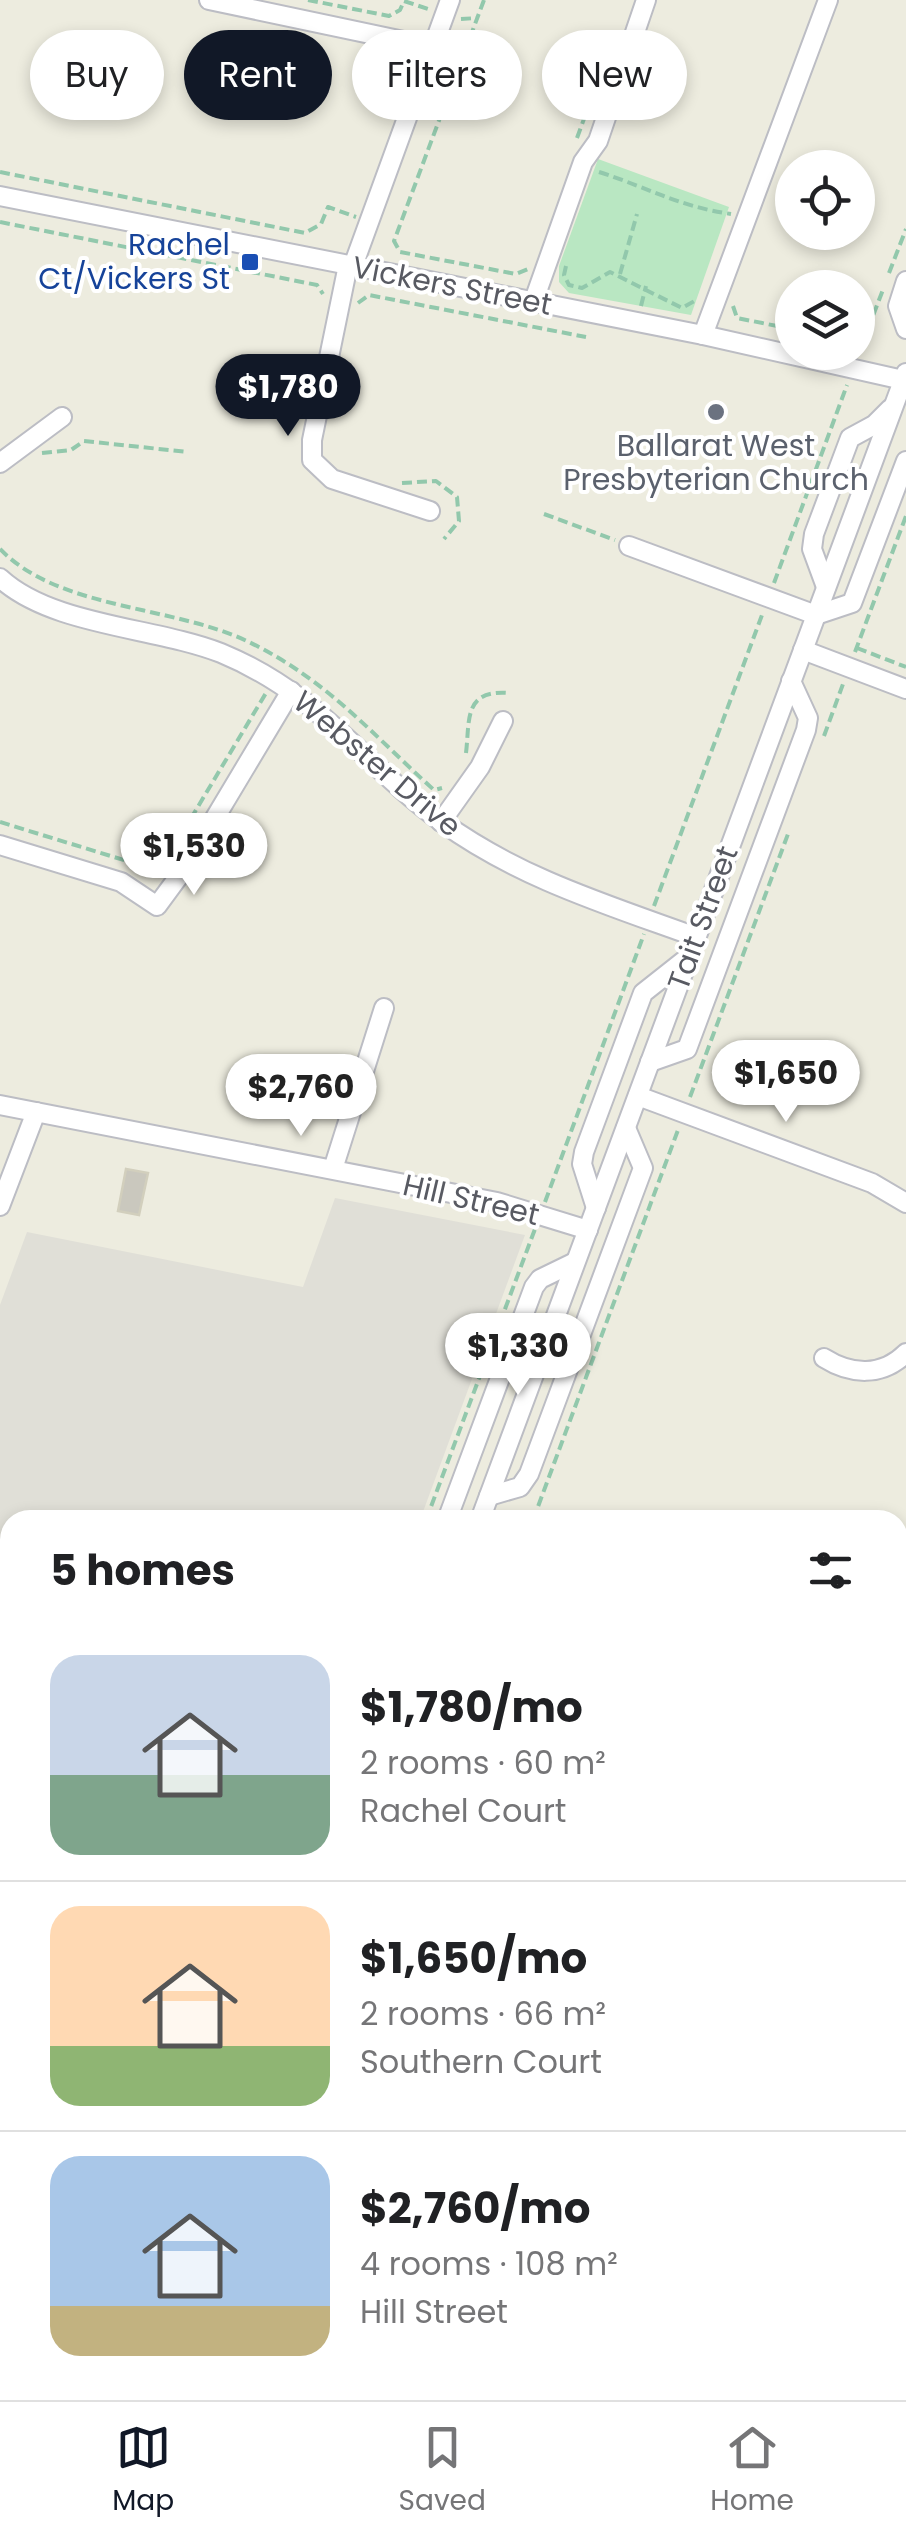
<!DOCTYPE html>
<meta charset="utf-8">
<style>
body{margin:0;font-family:Poppins,sans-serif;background:#f6f6f6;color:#202124;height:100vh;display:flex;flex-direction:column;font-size:38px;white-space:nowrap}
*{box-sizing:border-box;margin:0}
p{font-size:32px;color:#757577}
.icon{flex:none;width:55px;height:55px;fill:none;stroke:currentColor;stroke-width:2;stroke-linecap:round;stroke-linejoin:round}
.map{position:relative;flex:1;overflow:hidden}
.panel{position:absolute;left:0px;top:1510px;width:908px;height:890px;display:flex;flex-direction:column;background:#fff;border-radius:30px 30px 0 0;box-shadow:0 5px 15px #0003}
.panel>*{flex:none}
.hud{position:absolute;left:30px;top:30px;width:848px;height:90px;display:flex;gap:20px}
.controls{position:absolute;left:775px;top:150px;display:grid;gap:20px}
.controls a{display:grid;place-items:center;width:100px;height:100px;border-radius:50%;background:#fff;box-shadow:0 5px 15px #0003;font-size:50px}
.price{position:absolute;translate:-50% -85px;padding:0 22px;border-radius:35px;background:#fff;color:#222;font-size:32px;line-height:65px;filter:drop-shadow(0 2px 5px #0008)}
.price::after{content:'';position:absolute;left:50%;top:60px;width:30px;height:22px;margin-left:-15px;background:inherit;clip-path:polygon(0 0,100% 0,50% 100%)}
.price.active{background:#111827;color:#fff}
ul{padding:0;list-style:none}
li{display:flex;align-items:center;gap:30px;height:250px;padding:0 50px}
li+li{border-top:2px solid #e0e0e0}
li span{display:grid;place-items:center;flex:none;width:280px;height:200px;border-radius:30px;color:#555}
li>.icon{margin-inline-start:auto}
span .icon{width:120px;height:120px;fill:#fffc;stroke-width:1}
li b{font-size:42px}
h2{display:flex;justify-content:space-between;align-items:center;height:120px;padding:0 50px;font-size:42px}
.pill{padding:0 35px;border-radius:45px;background:#fff;box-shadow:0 5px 15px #0003;font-size:35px;line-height:90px}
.pill.active{background:#111827;color:#fff}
.menu{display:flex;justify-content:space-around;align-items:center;height:140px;border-top:2px solid #e0e0e0;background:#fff;font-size:28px;color:#757577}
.menu a{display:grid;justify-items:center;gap:5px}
.menu .active{color:#111827}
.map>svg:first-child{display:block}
</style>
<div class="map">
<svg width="906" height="2400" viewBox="0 0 906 2400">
<rect width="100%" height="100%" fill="#edecdf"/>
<g fill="#e0dfd7">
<path d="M335,1198L525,1235L420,1520H10V1854H0V1305L27,1232L303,1287Z"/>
<path d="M0,1964L10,1965V2390H45L41,2400H0Z"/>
</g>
<g fill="#b9e7c2">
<path d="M598,159L729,207L691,315L569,293L559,282V266Z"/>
<path d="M45,2390H133L130,2400H78Z"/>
</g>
<path fill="#cac8be" stroke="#d2cfbd" stroke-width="2.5" d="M126,1169L148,1173L139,1215L118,1211Z"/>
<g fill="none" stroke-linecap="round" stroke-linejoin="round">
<defs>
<g id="minor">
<path d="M209,0L432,47"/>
<path d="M0,196L703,335L903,380"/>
<path d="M348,265L312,440V460L332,479L430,511"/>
<path d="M353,266L450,0"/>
<path d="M906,281L898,306L906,329"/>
<path d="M533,303L583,162L598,141L646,0"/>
<path d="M703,335L828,0"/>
<path d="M0,463L62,417"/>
<path d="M629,546L816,615"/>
<path d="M0,578C52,626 155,627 221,653C322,695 360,762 442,822C519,878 608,905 696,937"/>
<path d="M826,587L812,549L814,534L850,438L874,425L890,409"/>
<path d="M816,615L852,603L906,461"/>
<path d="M803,650L906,689"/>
<path d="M441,822L480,767L503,721"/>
<path d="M0,845L121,882L157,906L185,868L291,691"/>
<path d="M650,1062L687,1049L806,730L808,718L791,681"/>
<path d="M638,1096L872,1183L906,1203"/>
<path d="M0,1105L497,1202L588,1230"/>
<path d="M333,1169L384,1008"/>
<path d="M0,1206L36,1112"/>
<path d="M596,1208L582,1164L584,1152L643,993L686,959"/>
<path d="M824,1358C851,1375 882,1377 906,1353"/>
<path d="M489,1496L520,1487L529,1474L643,1168L626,1128"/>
<path d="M447,1520L534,1287L540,1279L575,1262"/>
<path d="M480,1520L906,373"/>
<path d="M898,1592H906"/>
<path d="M898,1838H906"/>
<path d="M898,1957H906"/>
<path d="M898,2329L906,2332"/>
<path d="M330,2400L334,2390"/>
<path d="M588,2400L592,2390"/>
</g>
<g id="major">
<path d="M0,1895H10"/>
<path d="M898,1898H906"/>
<path d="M0,1912H10"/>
<path d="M157,2400L161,2390"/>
</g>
</defs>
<use href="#minor" stroke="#bcbdc4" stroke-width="22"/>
<use href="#major" stroke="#fbec4a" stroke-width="28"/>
<g stroke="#92c8ac" stroke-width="4" stroke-dasharray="10 5" stroke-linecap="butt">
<path d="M308,0L389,16L400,10L404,1L428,9"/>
<path d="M484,0L394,241L400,252L516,274L528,269"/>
<path d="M461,19L477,18"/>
<path d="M577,138L596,86"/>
<path d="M0,172L305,233L321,224L328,207L356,217"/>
<path d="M599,172C649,188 677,206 731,214"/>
<path d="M0,222L317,285L323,294"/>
<path d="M566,266L564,275L569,285L582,288L610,272L682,308L698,299"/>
<path d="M889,273L906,229"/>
<path d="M620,274L637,214"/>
<path d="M358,303L369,295L586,337"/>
<path d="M641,306L646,286"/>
<path d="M733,306L737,318L792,329"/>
<path d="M858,339L866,334L884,287"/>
<path d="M859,353L866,334"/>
<path d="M42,453L71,450L84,441L188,452"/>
<path d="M402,483L436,481L457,497L459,521L444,539"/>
<path d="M544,514L615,540"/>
<path d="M0,549C59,610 172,605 249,642C327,680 371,733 434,790L442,788"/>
<path d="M774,583L847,385"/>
<path d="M857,648L906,667"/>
<path d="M855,652L906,516"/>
<path d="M824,736L843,684"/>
<path d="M466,753C470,720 463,689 510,693"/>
<path d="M0,822L153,869L163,865L266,693"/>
<path d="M654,906L762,615"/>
<path d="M690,1097L788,834"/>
<path d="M545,1202L644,934"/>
<path d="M426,1520L535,1229"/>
<path d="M533,1520L678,1130"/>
<path d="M0,1861H10"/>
<path d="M0,1962H10"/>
<path d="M898,2353L906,2356"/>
<path d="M208,2400L212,2390"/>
<path d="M612,2400L616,2390"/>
</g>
<use href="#minor" stroke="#fff" stroke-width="18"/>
<use href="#major" stroke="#fcffa2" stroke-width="22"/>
</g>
<rect fill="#1a4fb4" stroke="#fff" stroke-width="4" x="240" y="252" width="20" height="20" rx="5"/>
<circle fill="#6b7280" stroke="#fff" stroke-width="4" cx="716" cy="412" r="10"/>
<g text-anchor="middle" stroke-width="8" stroke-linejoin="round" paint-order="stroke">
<g font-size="30" fill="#164399" stroke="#fff" text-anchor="end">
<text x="230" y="255">Rachel<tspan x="230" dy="34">Ct/Vickers St</tspan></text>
</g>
<g font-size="30" fill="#585a62" stroke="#fff">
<text transform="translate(452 286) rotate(11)" y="10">Vickers Street</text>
<text transform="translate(377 764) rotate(40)" y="10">Webster Drive</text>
<text transform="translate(703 918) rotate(-70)" y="10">Tait Street</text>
<text transform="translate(471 1200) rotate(13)" y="10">Hill Street</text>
</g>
<g font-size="30" fill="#5b616d" stroke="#fff">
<text x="716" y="456">Ballarat West<tspan x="716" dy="34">Presbyterian Church</tspan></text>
</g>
</g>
</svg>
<div class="controls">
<a><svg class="icon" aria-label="locate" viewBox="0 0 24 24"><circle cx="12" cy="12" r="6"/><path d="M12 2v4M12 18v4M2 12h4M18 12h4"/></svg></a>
<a><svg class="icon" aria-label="layers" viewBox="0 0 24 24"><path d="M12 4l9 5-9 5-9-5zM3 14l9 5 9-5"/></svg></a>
</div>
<b class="price active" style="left:288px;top:439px">$1,780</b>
<b class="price" style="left:194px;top:898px">$1,530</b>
<b class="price" style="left:786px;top:1125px">$1,650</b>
<b class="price" style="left:301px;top:1139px">$2,760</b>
<b class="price" style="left:518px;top:1398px">$1,330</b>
<div class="hud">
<a class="pill">Buy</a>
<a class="pill active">Rent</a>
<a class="pill">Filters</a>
<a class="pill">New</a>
</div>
<section class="panel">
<h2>5 homes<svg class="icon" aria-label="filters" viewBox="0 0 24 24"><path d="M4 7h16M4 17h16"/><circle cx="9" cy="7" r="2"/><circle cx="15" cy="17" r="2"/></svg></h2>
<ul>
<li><span style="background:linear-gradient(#c9d6e8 60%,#7fa58c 0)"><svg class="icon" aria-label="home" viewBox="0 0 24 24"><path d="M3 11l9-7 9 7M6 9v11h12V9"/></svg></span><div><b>$1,780/mo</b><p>2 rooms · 60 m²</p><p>Rachel Court</p></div></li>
<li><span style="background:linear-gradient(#ffd9b3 70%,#8fb573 0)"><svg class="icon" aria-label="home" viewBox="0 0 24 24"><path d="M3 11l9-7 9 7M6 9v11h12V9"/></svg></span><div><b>$1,650/mo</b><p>2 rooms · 66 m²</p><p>Southern Court</p></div></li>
<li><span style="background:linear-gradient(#a9c7e8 75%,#c2b280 0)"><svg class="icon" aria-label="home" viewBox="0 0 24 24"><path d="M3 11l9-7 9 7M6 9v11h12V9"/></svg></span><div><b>$2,760/mo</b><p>4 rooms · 108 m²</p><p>Hill Street</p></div></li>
</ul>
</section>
</div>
<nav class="menu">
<a class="active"><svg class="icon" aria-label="map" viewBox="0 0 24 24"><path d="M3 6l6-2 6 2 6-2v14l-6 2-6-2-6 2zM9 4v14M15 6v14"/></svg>Map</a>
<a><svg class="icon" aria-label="saved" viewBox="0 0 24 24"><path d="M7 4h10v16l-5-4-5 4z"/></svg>Saved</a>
<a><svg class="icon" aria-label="home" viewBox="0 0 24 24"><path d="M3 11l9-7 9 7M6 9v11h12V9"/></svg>Home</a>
</nav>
